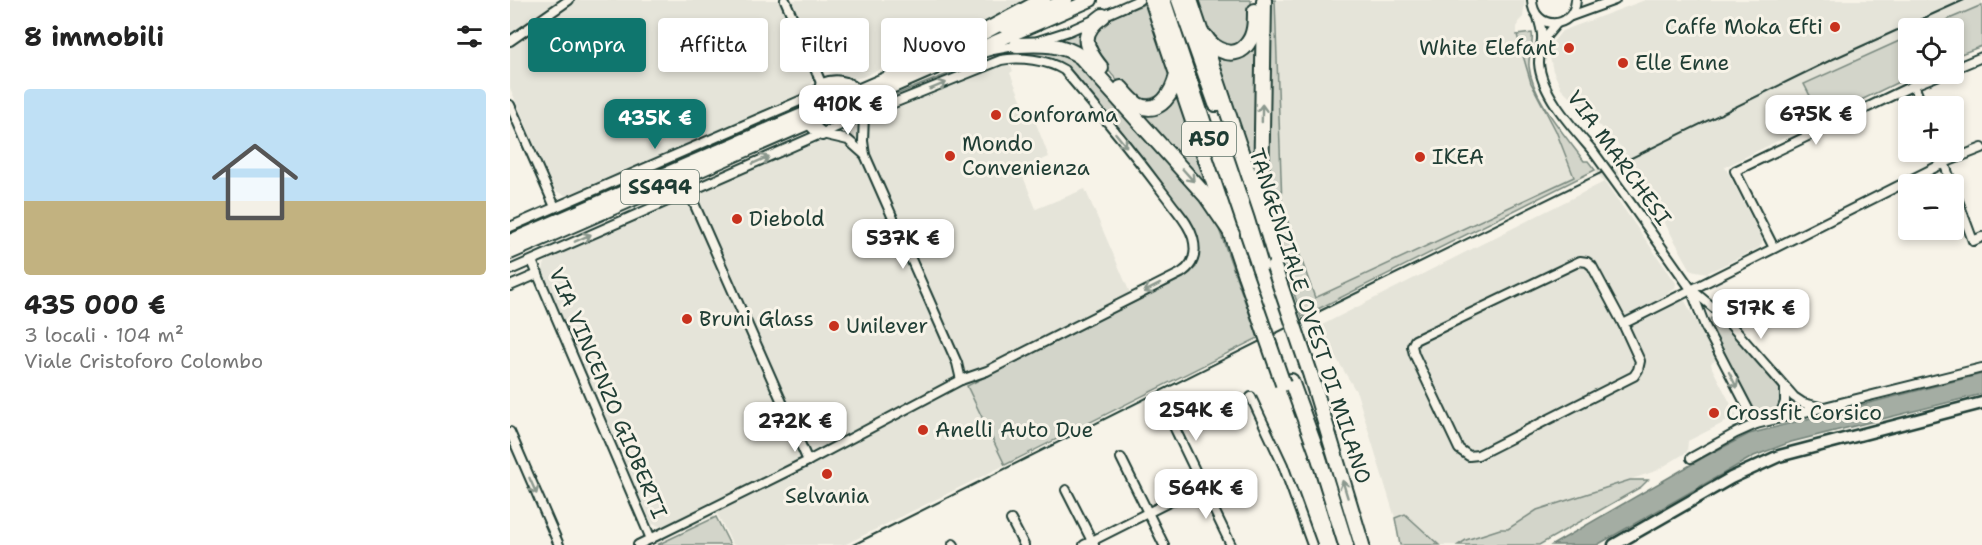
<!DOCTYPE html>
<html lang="it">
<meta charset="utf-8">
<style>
body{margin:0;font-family:"Shantell Sans",sans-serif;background:#f2f2f2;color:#222;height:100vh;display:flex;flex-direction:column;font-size:22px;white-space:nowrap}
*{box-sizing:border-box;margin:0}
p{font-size:20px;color:#767676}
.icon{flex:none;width:33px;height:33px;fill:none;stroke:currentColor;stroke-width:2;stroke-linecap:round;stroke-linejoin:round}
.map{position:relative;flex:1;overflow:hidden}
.drawer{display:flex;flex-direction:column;background:#fff;width:510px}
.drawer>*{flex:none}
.banner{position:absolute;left:18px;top:18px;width:570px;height:54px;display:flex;gap:12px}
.controls{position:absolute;left:1388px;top:18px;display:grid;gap:12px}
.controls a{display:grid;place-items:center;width:66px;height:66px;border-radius:6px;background:#fff;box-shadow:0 3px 9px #0003;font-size:30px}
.price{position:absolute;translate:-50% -51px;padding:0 14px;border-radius:12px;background:#fff;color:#222;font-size:20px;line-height:39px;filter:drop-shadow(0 2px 3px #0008)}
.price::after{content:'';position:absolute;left:50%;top:36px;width:18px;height:14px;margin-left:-9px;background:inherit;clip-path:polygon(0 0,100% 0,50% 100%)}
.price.active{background:#0f766e;color:#fff}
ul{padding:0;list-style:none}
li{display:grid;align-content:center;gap:12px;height:318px;padding:0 24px}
li span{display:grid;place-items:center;height:186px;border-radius:6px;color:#555}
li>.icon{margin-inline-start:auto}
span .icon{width:108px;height:108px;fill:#fffc;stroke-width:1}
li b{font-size:26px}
h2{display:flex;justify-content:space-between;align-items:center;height:72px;padding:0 24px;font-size:26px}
.chip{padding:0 21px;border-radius:6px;background:#fff;box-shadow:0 3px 9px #0003;font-size:21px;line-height:54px}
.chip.active{background:#0f766e;color:#fff}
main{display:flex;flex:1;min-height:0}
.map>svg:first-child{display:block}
</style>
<main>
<section class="drawer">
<h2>8 immobili<svg class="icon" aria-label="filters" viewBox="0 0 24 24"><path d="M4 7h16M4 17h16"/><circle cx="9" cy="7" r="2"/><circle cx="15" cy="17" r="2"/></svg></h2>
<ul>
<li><span style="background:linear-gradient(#bfe0f5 60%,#c2b280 0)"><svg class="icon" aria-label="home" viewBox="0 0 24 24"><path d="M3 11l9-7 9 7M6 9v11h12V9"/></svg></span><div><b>435 000 €</b><p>3 locali · 104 m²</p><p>Viale Cristoforo Colombo</p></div></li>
</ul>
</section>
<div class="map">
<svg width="1472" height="545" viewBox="0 0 1472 545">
<rect width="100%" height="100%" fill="#f7f3e8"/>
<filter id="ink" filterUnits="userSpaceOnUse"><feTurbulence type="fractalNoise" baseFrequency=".0167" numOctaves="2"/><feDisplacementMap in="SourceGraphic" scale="12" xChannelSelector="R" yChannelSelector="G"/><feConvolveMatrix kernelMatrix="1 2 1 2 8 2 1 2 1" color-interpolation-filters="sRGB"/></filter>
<g filter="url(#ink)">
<g fill="#e5e4d9">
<path d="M0,0H269L303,79L299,90L58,196L45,191L0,88Z"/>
<path d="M282,0H516L517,3L475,25L352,77L339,80L326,77L311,66Z"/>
<path d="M765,0H1015L1013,17L1008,22L1007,28V38L1021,83L1046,131L1065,177L805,299L772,205Z"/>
<path d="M1135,0H1472V5L1418,28H1398V37L1294,84L1312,119L1215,167L1252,238V243L1249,248L1197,273L1181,270L1124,168L1095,182L1166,283L1165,289L1152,297L1158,306L1172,301H1175L1207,360L1201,363L1202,368L1227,416L1178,441L1177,452L1146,471L1027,510L998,529H990L957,540L948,545H929L895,514L885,518L847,393L808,327L1094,182L1085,170L1116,152L1051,88L1043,71L1039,53L1043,42L1052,31Z"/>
<path d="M498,62L503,71L500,73L521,123L525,121L539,157L510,169L526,209L575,189L620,293L465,371L457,387L495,465L334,545H223L202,504L154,527L142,524L32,272L36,260L237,172Z"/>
</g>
<g fill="#d3d5ca" stroke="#79897f" stroke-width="1.5">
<path d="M686,0H741C741,8 742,16 741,24C736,50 711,51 697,31C691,23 689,9 686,0Z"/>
<path d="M761,0H765L772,205L805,298L1064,177L1046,131L1021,83L1007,35L1022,33C1024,45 1018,55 1019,66C1022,98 1055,135 1074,161H1078L1085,170L792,317L761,225L754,183Z"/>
<path d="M637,3L660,73L654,91C649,95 644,99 637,99C615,98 587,57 578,39L595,20Z"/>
<path d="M1472,5V46L1443,57V28H1418Z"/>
<path d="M572,30L586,64L615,95L628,106L668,92L698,184L684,174L547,41Z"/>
<path d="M747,30L745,168H744L702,52L718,55Z"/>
<path d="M1398,37V74H1405L1312,119L1294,84Z"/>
<path d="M517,47L561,55L672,176L705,218L748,338L495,465L457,386L673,278L686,267C690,244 685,233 674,213L555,67L542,60L494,53L368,106L367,102L448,70L461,62L480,54Z"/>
<path d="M1201,318L1209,319L1270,386C1280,407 1257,422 1240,407L1198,325Z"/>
<path d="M1120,480H1138L1131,487L1029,545H948L956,540L990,529H998L1027,510Z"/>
<path d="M895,514L929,545H890L885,518Z"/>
<path d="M206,517L220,545H147Z"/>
</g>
<path fill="#a4ada3" stroke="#6f8077" stroke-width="1.5" d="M1472,374V394L1281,442L1244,456L1087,545H1042L1196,456L1239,434Z"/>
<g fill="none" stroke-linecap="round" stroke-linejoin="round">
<defs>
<g id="street">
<path d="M1022,0C1023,31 1064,31 1066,0"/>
<path d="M1061,16L1105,0"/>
<path d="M1028,17C1030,25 1033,32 1032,40C1031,48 1029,55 1029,63C1031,94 1063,128 1082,150"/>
<path d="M0,41L59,0"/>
<path d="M528,41L559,31L629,0"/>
<path d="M1032,41L1047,23"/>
<path d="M467,55L483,50L510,45"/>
<path d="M1443,69L1472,57"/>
<path d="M1404,85L1412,106"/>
<path d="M0,105L45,207"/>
<path d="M354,115L353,141L355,155L447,363L451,380"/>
<path d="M312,134L338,140L355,155"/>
<path d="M1430,152L1442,184"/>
<path d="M1443,187L1463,241L1472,237"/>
<path d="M179,192L298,461"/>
<path d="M1114,194L1181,289L1195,326L1246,424"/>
<path d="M0,227L301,96L312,85L275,0"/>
<path d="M1264,248L1225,171L1404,85L1432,74"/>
<path d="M22,261L141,539"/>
<path d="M1070,261L1077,262L1082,266L1113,324L1130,361L1128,370L1124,376L968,455L959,456L949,449L904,354L902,346L905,340Z"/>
<path d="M0,270L349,117L491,60C509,56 538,60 554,70C590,112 625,155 658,199C666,211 679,223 683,238C687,253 684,265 671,273L477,371L451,380L298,461L128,545"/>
<path d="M0,286L28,274"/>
<path d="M1182,290L1211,314L1284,397L1293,403L1310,407"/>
<path d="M1113,324L1434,163L1472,148"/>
<path d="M741,397L773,465L802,545"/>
<path d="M656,410L721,545"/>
<path d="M1269,418L1275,402V388"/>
<path d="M0,432L49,545"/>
<path d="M611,458L654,545"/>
<path d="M1181,458L1226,433L1246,424L1472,368"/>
<path d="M556,490L584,545"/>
<path d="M501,520L514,545"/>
<path d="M443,544L444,545"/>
<path d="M574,545L693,485"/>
</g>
<path id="secondary" d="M1104,545L1221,478L1269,456L1472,403"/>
<g id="primary">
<path d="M494,27L556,0"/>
<path d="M312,85C336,76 355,91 354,115"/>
<path d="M301,96C295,111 297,125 312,134"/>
<path d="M0,241L440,51"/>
<path d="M0,253L581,0"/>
</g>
<g id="highway">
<path d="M642,0L735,275"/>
<path d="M653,0L698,136"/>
<path d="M669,0L706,104"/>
<path d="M680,0L752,214L771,277"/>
<path d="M695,36C704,51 726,61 738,43C745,34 745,22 745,11"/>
<path d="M507,45C531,44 551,43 571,57L696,196L722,234"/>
<path d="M431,55L533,0"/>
<path d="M591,68C574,47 569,33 593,16"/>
<path d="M611,88C616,94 622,101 628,105C651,116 663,91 667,75"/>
<path d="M751,197L754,0"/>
<path d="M801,376L852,545"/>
<path d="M781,381L809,458L836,545"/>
</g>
</defs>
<use href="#street" stroke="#1f3d34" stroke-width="12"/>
<use href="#secondary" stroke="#1f3d34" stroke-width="15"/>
<use href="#primary" stroke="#1f3d34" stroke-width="16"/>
<use href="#highway" stroke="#1f3d34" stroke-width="18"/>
<use href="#street" stroke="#f7f3e8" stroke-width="8"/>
<use href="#secondary" stroke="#f7f3e8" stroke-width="10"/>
<use href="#primary" stroke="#f7f3e8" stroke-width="12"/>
<use href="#highway" stroke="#f7f3e8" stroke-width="14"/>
<path stroke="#1f3d34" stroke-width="2" d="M343,545L812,310L1321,60L1454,0"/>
<defs>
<path id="street-bridge" d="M1082,150L1114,194"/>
<g id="highway-bridge">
<path d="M764,267L801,376"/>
<path d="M735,275L773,384"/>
</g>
</defs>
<use href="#street-bridge" stroke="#1f3d34" stroke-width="12" stroke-linecap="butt"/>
<use href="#highway-bridge" stroke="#1f3d34" stroke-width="18" stroke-linecap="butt"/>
<use href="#street-bridge" stroke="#f7f3e8" stroke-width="8"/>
<use href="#highway-bridge" stroke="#f7f3e8" stroke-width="14"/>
</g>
<defs><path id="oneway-shaft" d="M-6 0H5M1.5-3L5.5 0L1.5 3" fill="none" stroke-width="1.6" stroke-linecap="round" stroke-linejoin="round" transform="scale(1.5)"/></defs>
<g stroke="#8b988e">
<use href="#oneway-shaft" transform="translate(428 86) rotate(-22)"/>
<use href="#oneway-shaft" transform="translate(752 113) rotate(-89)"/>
<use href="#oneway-shaft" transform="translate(611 140) rotate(51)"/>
<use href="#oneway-shaft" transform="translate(251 160) rotate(-24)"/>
<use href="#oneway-shaft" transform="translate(678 175) rotate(48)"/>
<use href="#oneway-shaft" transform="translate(73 238) rotate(-24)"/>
<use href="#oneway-shaft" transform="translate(642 288) rotate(153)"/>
<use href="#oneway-shaft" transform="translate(1223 380) rotate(63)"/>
<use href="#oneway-shaft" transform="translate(23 486) rotate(66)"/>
<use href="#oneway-shaft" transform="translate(835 489) rotate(-107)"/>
</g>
</g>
<g fill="#c8321e" stroke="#f7f3e8" stroke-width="2">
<circle cx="1325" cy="27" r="6"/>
<circle cx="1059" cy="48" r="6"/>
<circle cx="1113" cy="63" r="6"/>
<circle cx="486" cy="115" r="6"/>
<circle cx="440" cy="156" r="6"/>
<circle cx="910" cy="157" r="6"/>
<circle cx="227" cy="219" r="6"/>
<circle cx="177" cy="319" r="6"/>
<circle cx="324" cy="326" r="6"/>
<circle cx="1204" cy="413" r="6"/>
<circle cx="413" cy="430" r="6"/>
<circle cx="317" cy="474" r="6"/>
</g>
<g text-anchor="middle" stroke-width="6" stroke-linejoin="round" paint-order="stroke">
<g fill="#f7f3e8" stroke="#60746a" stroke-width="1.5">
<rect x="672" y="122" width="54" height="34" rx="4.5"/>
<rect x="111" y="170" width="78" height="34" rx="4.5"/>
</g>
<g font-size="20" font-weight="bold" fill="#1f3d34">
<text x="699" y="146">A50</text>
<text x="150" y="194">SS494</text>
</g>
<g font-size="21" fill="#1f3d34" stroke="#f7f3e8" text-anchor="start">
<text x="1313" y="34" text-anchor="end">Caffe Moka Efti</text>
<text x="1047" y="55" text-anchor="end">White Elefant</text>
<text x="1125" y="70">Elle Enne</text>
<text x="498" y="122">Conforama</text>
<text x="452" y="151">Mondo<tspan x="452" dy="24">Convenienza</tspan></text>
<text x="922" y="164">IKEA</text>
<text x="239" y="226">Diebold</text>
<text x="189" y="326">Bruni Glass</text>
<text x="336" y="333">Unilever</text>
<text x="1216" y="420">Crossfit Corsico</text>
<text x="425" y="437">Anelli Auto Due</text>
<text x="317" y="503" text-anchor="middle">Selvania</text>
</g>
<g font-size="21" fill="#1f3d34" stroke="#f7f3e8">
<text transform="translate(1109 158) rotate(54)" y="7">VIA MARCHESI</text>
<text transform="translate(800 316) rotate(72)" y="7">TANGENZIALE OVEST DI MILANO</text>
<text transform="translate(98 393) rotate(67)" y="7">VIA VINCENZO GIOBERTI</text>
</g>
</g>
</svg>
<div class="controls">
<a><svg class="icon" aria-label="locate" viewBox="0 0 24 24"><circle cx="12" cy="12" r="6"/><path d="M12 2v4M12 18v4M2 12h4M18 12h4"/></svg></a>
<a>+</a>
<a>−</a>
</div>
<b class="price" style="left:338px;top:136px">410K €</b>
<b class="price" style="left:1306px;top:146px">675K €</b>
<b class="price active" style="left:145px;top:150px">435K €</b>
<b class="price" style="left:393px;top:270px">537K €</b>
<b class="price" style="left:1251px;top:340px">517K €</b>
<b class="price" style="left:686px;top:442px">254K €</b>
<b class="price" style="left:285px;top:453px">272K €</b>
<b class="price" style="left:696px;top:520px">564K €</b>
<div class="banner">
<a class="chip active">Compra</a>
<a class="chip">Affitta</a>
<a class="chip">Filtri</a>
<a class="chip">Nuovo</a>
</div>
</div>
</main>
